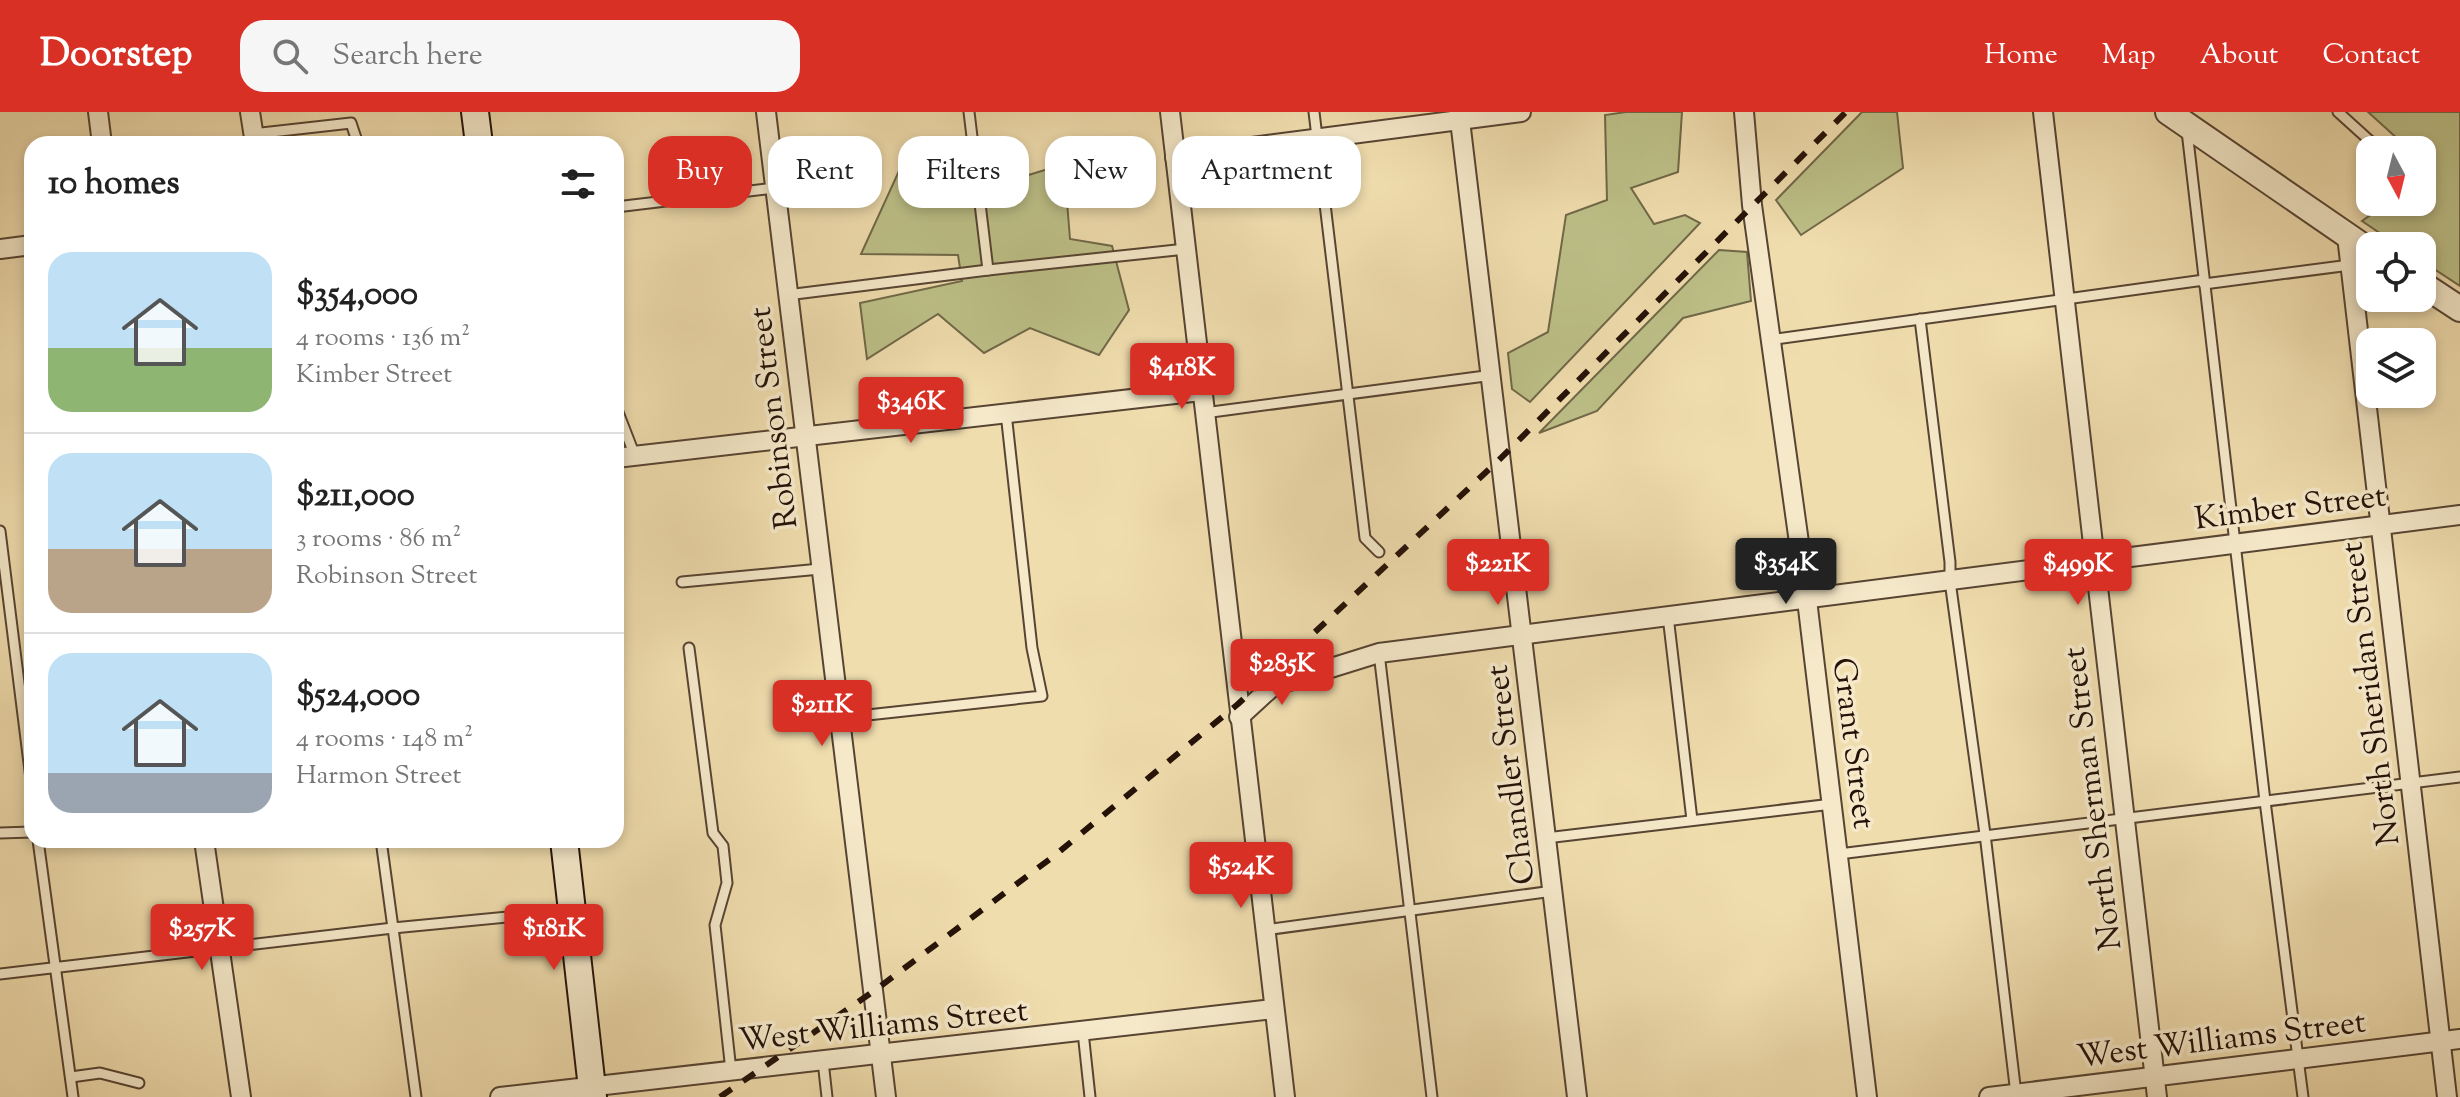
<!DOCTYPE html>
<meta charset="utf-8">
<style>
body{margin:0;font-family:"Sorts Mill Goudy",serif;background:#f6f6f6;color:#222;height:100vh;display:flex;flex-direction:column;font-size:30px;white-space:nowrap}
*{box-sizing:border-box;margin:0}
p{font-size:26px;color:#767676}
.icon{flex:none;width:44px;height:44px;fill:none;stroke:currentColor;stroke-width:2;stroke-linecap:round;stroke-linejoin:round}
.map{position:relative;flex:1;overflow:hidden}
.side{position:absolute;left:24px;top:24px;width:600px;height:712px;display:flex;flex-direction:column;background:#fff;border-radius:24px;box-shadow:0 4px 12px #0003}
.side>*{flex:none}
.hud{position:absolute;left:648px;top:24px;width:760px;height:72px;display:flex;gap:16px}
.needle{width:52px;rotate:173deg}
.fabs{position:absolute;left:2356px;top:24px;display:grid;gap:16px}
.fabs a{display:grid;place-items:center;width:80px;height:80px;border-radius:16px;background:#fff;box-shadow:0 4px 12px #0003;font-size:40px}
.price{position:absolute;translate:-50% -68px;padding:0 18px;border-radius:8px;background:#d93025;color:#fff;font-size:26px;line-height:52px;filter:drop-shadow(0 2px 4px #0008)}
.price::after{content:'';position:absolute;left:50%;top:48px;width:24px;height:18px;margin-left:-12px;background:inherit;clip-path:polygon(0 0,100% 0,50% 100%)}
.price.current{background:#222;color:#fff}
ul{padding:0;list-style:none}
li{display:flex;align-items:center;gap:24px;height:200px;padding:0 24px}
li+li{border-top:2px solid #e0e0e0}
li span{display:grid;place-items:center;flex:none;width:224px;height:160px;border-radius:24px;color:#555}
li>.icon{margin-inline-start:auto}
span .icon{width:96px;height:96px;fill:#fffc;stroke-width:1}
li b{font-size:34px}
h2{display:flex;justify-content:space-between;align-items:center;height:96px;padding:0 24px;font-size:34px}
.pill{padding:0 28px;border-radius:24px;background:#fff;box-shadow:0 4px 12px #0003;font-size:28px;line-height:72px}
.pill.current{background:#d93025;color:#fff}
header{display:flex;align-items:center;gap:48px;box-sizing:border-box;height:112px;padding:0 40px;background:#d93025;color:#fff}
header strong{font-size:38px}
nav{display:flex;gap:44px;margin-inline-start:auto;font-size:28px}
.search{width:560px;height:72px;background:#f6f6f6;display:flex;align-items:center;gap:20px;box-sizing:border-box;padding:0 28px;border-radius:24px;color:#767676;font-size:30px}
.map>svg:first-child{display:block}
</style>
<header>
<strong>Doorstep</strong>
<div class="search"><svg class="icon" aria-label="search" viewBox="0 0 24 24"><circle cx="10" cy="10" r="6"/><path d="M15 15l6 6"/></svg>Search here</div>
<nav><a>Home</a><a>Map</a><a>About</a><a>Contact</a></nav>
</header>
<div class="map">
<svg width="2460" height="985" viewBox="0 0 2460 985">
<rect width="100%" height="100%" fill="#f0ddae"/>
<filter id="stains"><feTurbulence type="fractalNoise" baseFrequency=".0025" numOctaves="4"/><feColorMatrix values="0 0 0 0 .2 0 0 0 0 .09 0 0 0 0 .02 0 0 0 .5 -.17"/></filter>
<radialGradient id="worn" r=".72"><stop offset=".6" stop-color="#630" stop-opacity="0"/><stop offset="1" stop-color="#630" stop-opacity=".3"/></radialGradient>
<g fill="#bdc088" stroke="#706848" stroke-width="2">
<path d="M1626,0H1682L1678,60L1631,76L1654,112L1685,103L1700,111L1530,290L1512,277L1508,241L1548,220L1566,103L1607,88L1605,3Z"/>
<path d="M1862,0H1897L1903,56L1801,123L1776,88Z"/>
<path d="M2368,0H2460V174L2422,149V134H2399L2362,109L2389,90H2422V66L2433,59L2422,49V38H2410Z"/>
<path d="M904,48L990,75L1064,52L1070,127L1112,134L1129,198L1099,243L1030,216L984,241L938,202L867,247L860,191L962,169L958,143L861,142Z"/>
<path d="M1719,138L1747,140L1751,189L1683,206L1597,299L1539,321Z"/>
</g>
<g fill="none" stroke-linecap="round" stroke-linejoin="round">
<defs>
<g id="service">
<path d="M969,0L988,158"/>
<path d="M1314,0L1365,426L1379,440"/>
<path d="M2338,0L2380,38"/>
<path d="M2187,19L2265,689L2303,985"/>
<path d="M253,22L351,11L358,32"/>
<path d="M616,95L774,76"/>
<path d="M2204,172L2350,153"/>
<path d="M787,183L988,158L1186,137"/>
<path d="M1920,207L1950,450V469L1985,722L2016,982"/>
<path d="M1769,228L2204,168"/>
<path d="M616,295L635,344"/>
<path d="M1204,301L1493,263"/>
<path d="M0,419L32,675"/>
<path d="M682,470L820,457"/>
<path d="M1668,504L1692,708"/>
<path d="M689,536L713,721L723,734L727,771L715,813L731,959"/>
<path d="M1379,541L1432,985"/>
<path d="M840,606L1042,584L1032,536L1006,301"/>
<path d="M0,721L32,720"/>
<path d="M1546,726L1832,692"/>
<path d="M38,728L73,985"/>
<path d="M381,728L416,985"/>
<path d="M1839,742L2460,665"/>
<path d="M1265,818L1553,779"/>
<path d="M0,862L393,816L569,799"/>
<path d="M1083,920L1090,985"/>
<path d="M823,949L827,985"/>
<path d="M71,965L100,961L139,971"/>
</g>
<g id="minor">
<path d="M98,0L102,32"/>
<path d="M250,0L255,32"/>
<path d="M766,0L886,985"/>
<path d="M1170,0L1285,985"/>
<path d="M1459,0L1577,985"/>
<path d="M1744,0L1752,93L1807,488L1867,985"/>
<path d="M2043,0L2157,985"/>
<path d="M1175,45L1521,0"/>
<path d="M2347,124L2447,985"/>
<path d="M0,137L32,133"/>
<path d="M616,346L1201,279"/>
<path d="M1239,605L1273,574L1379,541L2460,403"/>
<path d="M204,728L241,985"/>
<path d="M500,985L1273,897"/>
<path d="M1989,985L2460,927"/>
</g>
<g id="tertiary">
<path d="M2168,0L2370,139"/>
<path d="M2422,172L2460,197"/>
</g>
<g id="secondary">
<path d="M475,0L479,32"/>
<path d="M564,728L593,985"/>
</g>
</defs>
<use href="#service" stroke="#574432" stroke-width="13"/>
<use href="#minor" stroke="#574432" stroke-width="22"/>
<use href="#tertiary" stroke="#574432" stroke-width="28"/>
<use href="#secondary" stroke="#241108" stroke-width="30"/>
<use href="#service" stroke="#f5e9ca" stroke-width="9"/>
<use href="#minor" stroke="#f5e9ca" stroke-width="18"/>
<use href="#tertiary" stroke="#f5e9ca" stroke-width="24"/>
<use href="#secondary" stroke="#f5e9ca" stroke-width="26"/>
<path stroke="#241108" stroke-width="6" stroke-dasharray="14 14" stroke-linecap="butt" d="M720,985L874,879L1054,744L1238,592L1499,348L1846,0"/>
</g>
<g text-anchor="middle" stroke-width="7" stroke-linejoin="round" paint-order="stroke">
<g font-size="32" fill="#241108" stroke="#f5e9ca">
<text transform="translate(772 306) rotate(-97)" y="11">Robinson Street</text>
<text transform="translate(2290 394) rotate(-7)" y="11">Kimber Street</text>
<text transform="translate(2369 582) rotate(-97)" y="11">North Sheridan Street</text>
<text transform="translate(1855 631) rotate(83)" y="11">Grant Street</text>
<text transform="translate(1509 663) rotate(-97)" y="11">Chandler Street</text>
<text transform="translate(2091 687) rotate(-97)" y="11">North Sherman Street</text>
<text transform="translate(883 912) rotate(-6)" y="11">West Williams Street</text>
<text transform="translate(2221 926) rotate(-7)" y="11">West Williams Street</text>
</g>
</g>
<rect width="100%" height="100%" filter="url(#stains)"/>
<rect width="100%" height="100%" fill="url(#worn)"/>
</svg>
<div class="fabs">
<a><svg class="needle" viewBox="-14 -14 28 28"><path d="M0-13l5 13h-10z" fill="#e53935"/><path d="M0 13l5-13h-10z" fill="#767676"/></svg></a>
<a><svg class="icon" aria-label="locate" viewBox="0 0 24 24"><circle cx="12" cy="12" r="6"/><path d="M12 2v4M12 18v4M2 12h4M18 12h4"/></svg></a>
<a><svg class="icon" aria-label="layers" viewBox="0 0 24 24"><path d="M12 4l9 5-9 5-9-5zM3 14l9 5 9-5"/></svg></a>
</div>
<b class="price" style="left:1182px;top:299px">$418K</b>
<b class="price" style="left:911px;top:333px">$346K</b>
<b class="price current" style="left:1786px;top:494px">$354K</b>
<b class="price" style="left:1498px;top:495px">$221K</b>
<b class="price" style="left:2078px;top:495px">$499K</b>
<b class="price" style="left:1282px;top:595px">$285K</b>
<b class="price" style="left:822px;top:636px">$211K</b>
<b class="price" style="left:1241px;top:798px">$524K</b>
<b class="price" style="left:202px;top:860px">$257K</b>
<b class="price" style="left:554px;top:860px">$181K</b>
<div class="hud">
<a class="pill current">Buy</a>
<a class="pill">Rent</a>
<a class="pill">Filters</a>
<a class="pill">New</a>
<a class="pill">Apartment</a>
</div>
<section class="side">
<h2>10 homes<svg class="icon" aria-label="filters" viewBox="0 0 24 24"><path d="M4 7h16M4 17h16"/><circle cx="9" cy="7" r="2"/><circle cx="15" cy="17" r="2"/></svg></h2>
<ul>
<li><span style="background:linear-gradient(#bfe0f5 60%,#8fb573 0)"><svg class="icon" aria-label="home" viewBox="0 0 24 24"><path d="M3 11l9-7 9 7M6 9v11h12V9"/></svg></span><div><b>$354,000</b><p>4 rooms · 136 m²</p><p>Kimber Street</p></div></li>
<li><span style="background:linear-gradient(#bfe0f5 60%,#b9a48a 0)"><svg class="icon" aria-label="home" viewBox="0 0 24 24"><path d="M3 11l9-7 9 7M6 9v11h12V9"/></svg></span><div><b>$211,000</b><p>3 rooms · 86 m²</p><p>Robinson Street</p></div></li>
<li><span style="background:linear-gradient(#bfe0f5 75%,#9aa5b1 0)"><svg class="icon" aria-label="home" viewBox="0 0 24 24"><path d="M3 11l9-7 9 7M6 9v11h12V9"/></svg></span><div><b>$524,000</b><p>4 rooms · 148 m²</p><p>Harmon Street</p></div></li>
</ul>
</section>
</div>
